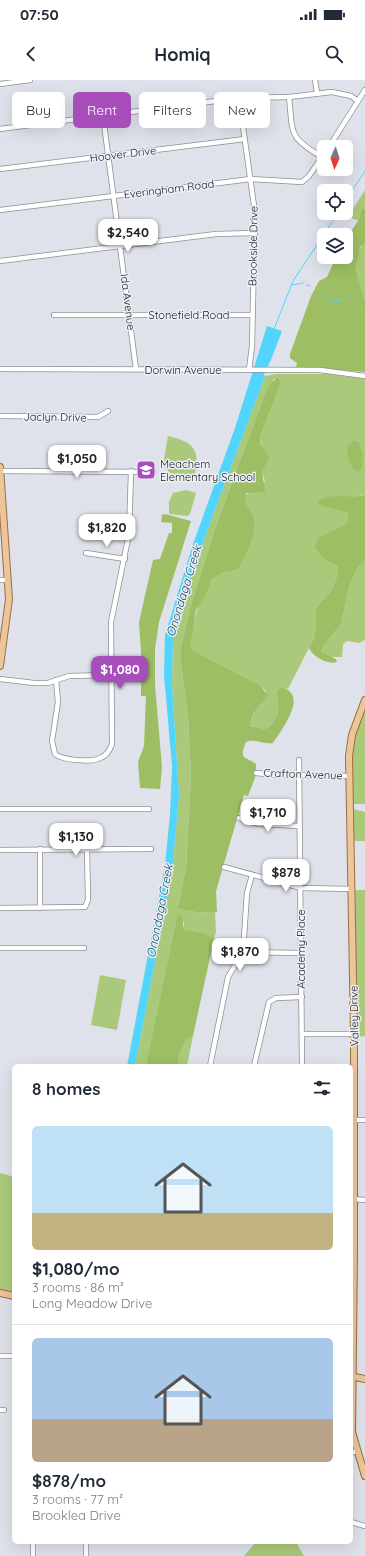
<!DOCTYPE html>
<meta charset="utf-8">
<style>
body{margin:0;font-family:Quicksand,sans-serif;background:#f2f2f3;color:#1f2937;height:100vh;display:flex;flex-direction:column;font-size:15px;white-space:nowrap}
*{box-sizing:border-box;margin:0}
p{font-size:13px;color:#747a83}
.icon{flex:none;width:22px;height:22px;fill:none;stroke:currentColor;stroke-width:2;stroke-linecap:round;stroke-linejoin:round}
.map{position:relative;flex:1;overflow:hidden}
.drawer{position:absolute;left:12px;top:984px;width:341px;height:480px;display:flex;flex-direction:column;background:#fff;border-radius:6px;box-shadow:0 4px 16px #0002}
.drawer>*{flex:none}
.hud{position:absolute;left:12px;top:12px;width:341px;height:36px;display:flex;gap:8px}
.needle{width:26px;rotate:183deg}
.tools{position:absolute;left:317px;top:60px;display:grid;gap:8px}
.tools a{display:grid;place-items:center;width:36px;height:36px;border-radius:6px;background:#fff;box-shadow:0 4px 16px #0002;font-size:20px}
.price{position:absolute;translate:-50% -34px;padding:0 9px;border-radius:8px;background:#fff;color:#222;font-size:13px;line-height:26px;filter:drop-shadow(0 1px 2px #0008)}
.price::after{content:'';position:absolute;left:50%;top:24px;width:12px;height:9px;margin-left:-6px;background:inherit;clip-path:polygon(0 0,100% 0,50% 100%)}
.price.current{background:#a74ebb;color:#fff}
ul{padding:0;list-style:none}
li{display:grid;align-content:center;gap:8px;height:212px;padding:0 20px}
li+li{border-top:1px solid #e0e1e3}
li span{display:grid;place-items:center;height:124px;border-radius:6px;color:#555}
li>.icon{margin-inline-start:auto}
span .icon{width:72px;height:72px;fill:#fffc;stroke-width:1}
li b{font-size:17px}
h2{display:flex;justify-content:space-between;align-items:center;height:48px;padding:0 20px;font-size:17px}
.chip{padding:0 14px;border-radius:6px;background:#fff;box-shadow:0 4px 16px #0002;font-size:14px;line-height:36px}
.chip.current{background:#a74ebb;color:#fff}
.status{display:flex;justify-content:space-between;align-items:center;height:28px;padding:0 20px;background:#fff;direction:ltr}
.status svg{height:11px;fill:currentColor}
header{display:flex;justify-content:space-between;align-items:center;height:52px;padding:0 20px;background:#fff;font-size:18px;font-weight:700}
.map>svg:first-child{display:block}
</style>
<div class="status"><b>07:50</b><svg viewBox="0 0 49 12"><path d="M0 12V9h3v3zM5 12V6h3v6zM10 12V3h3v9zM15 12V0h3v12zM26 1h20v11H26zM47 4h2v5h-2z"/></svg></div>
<header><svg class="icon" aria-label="back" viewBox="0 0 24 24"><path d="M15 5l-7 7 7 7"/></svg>Homiq<svg class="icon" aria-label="search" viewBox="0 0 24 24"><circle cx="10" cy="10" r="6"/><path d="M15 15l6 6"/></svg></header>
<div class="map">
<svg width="365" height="1476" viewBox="0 0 365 1476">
<rect width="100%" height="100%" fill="#dfe2ea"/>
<g fill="#abc97a" fill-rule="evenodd">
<path d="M365,110V143L348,137Z"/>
<path d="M365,163V223C357,206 347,177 365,163Z"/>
<path d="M276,294H329L365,299V415L349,417H326L348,433L347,444L326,480L338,487V493L332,510L316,528L315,556L288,609L281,607C275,624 285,637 265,649L250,646C251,632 264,624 266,611L260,605L192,570L189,564L198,526L207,513L212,499L215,495L228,491L254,437L245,423V416L265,401L262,392L260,357L280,305V300L274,299L265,314L216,446L190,528L181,567V583L188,636L191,696L186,788L178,828C191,833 202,833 215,832L216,852L214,859C204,853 194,855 184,850V840L161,921L146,986H135L172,793L179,715L172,603L173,558L185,516L209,446L265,296ZM358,362L363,384L356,392L352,387L348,371Z"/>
<path d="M168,356C194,362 201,370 194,397L170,393L163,385Z"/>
<path d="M186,410L196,413L190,434L187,436L169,434V422L173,413Z"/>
<path d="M365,480V560L359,563L347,561L343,564L342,577C333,577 330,578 321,572L324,565L341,544L349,507L357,489Z"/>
<path d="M365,626V724H353L352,677L355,655Z"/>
<path d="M353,729L365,732V761H353Z"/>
<path d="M355,810H365V956L357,957Z"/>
<path d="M100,895L126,900L117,950L91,945Z"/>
<path d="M193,956L187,986H178V977L186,960Z"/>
<path d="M0,1093L14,1097V1212L0,1209Z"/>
<path d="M278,1463L297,1464L304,1476H244L254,1464Z"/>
</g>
<g fill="#9dbe62">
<path d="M362,129L365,130V163L360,167L355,188L365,223V292L296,287L297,283L290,278V274L311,216L319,201L327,197L336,177H346V159L360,138Z"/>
<path d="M277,298L280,300V305L260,357V364L269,377L262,392L265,412L247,413C240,424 253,429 254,439C255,459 247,472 238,489L221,493L212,499L207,513L196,530L192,557L190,564L192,570L260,605L268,616C260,625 251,633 250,646L265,649C281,640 279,627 277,612L281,607C309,614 283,648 273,663C263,665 255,658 246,662C238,681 246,676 256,684V695L248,716L244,715L216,811L217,832C204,833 191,833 178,828L186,788L191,696L188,636L181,583V567L190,528L216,446L265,314L271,303Z"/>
<path d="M353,361L358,362C363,370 365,383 360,391L356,392C350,387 346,373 348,365Z"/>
<path d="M365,415V480L357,489L349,507L341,544L324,565L321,572L336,579L337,582C328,585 313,577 309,568L315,556L316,528L332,510L338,493V487L326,480L315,468L318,458L347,444L348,433L320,425L318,422C325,412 352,419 365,415Z"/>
<path d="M165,434L191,441L159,542L155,569V605L162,687L160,709L140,708L138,682L144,666L146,616H141V572L139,542L153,480L160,479L169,453H172V443L161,442L162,435Z"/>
<path d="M178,834L182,836L184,850L206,854L214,859L193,956L186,960L178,977V986H146Z"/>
</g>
<path fill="#52d5fd" d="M267,246L282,251L271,280L264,294L265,296L209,446L180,529L173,558L172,603L179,715L172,793L135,986H127L165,785L170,734L172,686L164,595L165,555L193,464L235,348Z"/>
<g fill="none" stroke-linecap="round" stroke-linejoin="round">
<g stroke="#52d5fd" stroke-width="1">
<path d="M346,120L365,91"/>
<path d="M292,205L303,203"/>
<path d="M307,205L310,206"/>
<path d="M317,208C336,227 332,219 354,219L365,230"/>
<path d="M274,249L293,201L338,133"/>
</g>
<defs>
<g id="minor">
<path d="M315,0L317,13"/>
<path d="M0,4L30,0"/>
<path d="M289,17C293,54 288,57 322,77"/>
<path d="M239,18L255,133L252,266L249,290"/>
<path d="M103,36L136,289"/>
<path d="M0,49L239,18L289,17L332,12L351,16L358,21"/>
<path d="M329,67L365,10"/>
<path d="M0,89L245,59"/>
<path d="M0,130L251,99L302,102L309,96L324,74"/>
<path d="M0,181L216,154L255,153"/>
<path d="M54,235H252"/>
<path d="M0,289L320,290L365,296"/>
<path d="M0,336L98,337L108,331"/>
<path d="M0,391L153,392"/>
<path d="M86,473L125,479"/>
<path d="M0,500H7"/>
<path d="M0,599L34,603H48L69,596L111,595"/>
<path d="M56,600L58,622L52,661L55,674C62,680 91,683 100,678C106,676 110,670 112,664L111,542L129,454L131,391"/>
<path d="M299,680L302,986"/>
<path d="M256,693L276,695L349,696"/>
<path d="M0,729H149"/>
<path d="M239,738L259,744L299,746"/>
<path d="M0,770L151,769"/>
<path d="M224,787L301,808L352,809"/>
<path d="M0,828L85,827L88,820L87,769"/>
<path d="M40,828V769"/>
<path d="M0,868H84"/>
<path d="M243,872L301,873"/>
<path d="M302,954H354"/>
<path d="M210,986L228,897L243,872L247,813L252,795"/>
<path d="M254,986L269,922L276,918L302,917"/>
<path d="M354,1040H365"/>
<path d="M354,1119L365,1120"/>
<path d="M0,1276H14"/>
<path d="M0,1330H4"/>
<path d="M351,1373L356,1371"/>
<path d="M351,1442L365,1446"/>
<path d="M33,1462V1476"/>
<path d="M86,1462V1476"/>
</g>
<g id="major">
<path d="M0,387L9,519L0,586"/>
<path d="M365,620L352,655L349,676L354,954V1171L352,1352L365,1396"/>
<path d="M0,1213L14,1216"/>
<path d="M351,1296L365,1299"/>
</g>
</defs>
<use href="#minor" stroke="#8d8f96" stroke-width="6"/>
<use href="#major" stroke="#997041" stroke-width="8"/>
<use href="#minor" stroke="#fff" stroke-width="4.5"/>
<use href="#major" stroke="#ecc599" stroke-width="6"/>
</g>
<defs>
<symbol id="school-square" viewBox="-11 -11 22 22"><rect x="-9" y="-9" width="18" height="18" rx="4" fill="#a74ebb" stroke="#edeff7"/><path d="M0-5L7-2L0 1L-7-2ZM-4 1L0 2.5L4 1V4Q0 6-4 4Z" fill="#fff"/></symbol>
</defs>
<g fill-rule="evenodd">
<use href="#school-square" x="135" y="379" width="22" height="22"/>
</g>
<g text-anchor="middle" stroke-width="3" stroke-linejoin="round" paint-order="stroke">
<g font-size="11" fill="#17181b" stroke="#edeff7">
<text transform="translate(123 74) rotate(-7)" y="4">Hoover Drive</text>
<text transform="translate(169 109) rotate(-7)" y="4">Everingham Road</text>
<text transform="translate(253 166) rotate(-89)" y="4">Brookside Drive</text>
<text transform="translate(128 222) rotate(83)" y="4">Ida Avenue</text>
<text x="189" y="239">Stonefield Road</text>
<text x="183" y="294">Dorwin Avenue</text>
<text transform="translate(55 337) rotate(1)" y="4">Jaclyn Drive</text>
<text transform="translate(303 694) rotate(2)" y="4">Crafton Avenue</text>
<text transform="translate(301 869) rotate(-90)" y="4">Academy Place</text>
<text transform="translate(354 936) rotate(-91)" y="4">Valley Drive</text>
</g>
<g font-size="11" fill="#17181b" stroke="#edeff7" text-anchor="start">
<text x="160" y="388">Meachem<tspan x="160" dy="13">Elementary School</tspan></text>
</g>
<g font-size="12" font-style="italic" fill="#0e4757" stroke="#edeff7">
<text transform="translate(184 511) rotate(-73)" y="4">Onondaga Creek</text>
<text transform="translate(160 831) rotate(-79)" y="4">Onondaga Creek</text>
</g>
</g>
</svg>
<div class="tools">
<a><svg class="needle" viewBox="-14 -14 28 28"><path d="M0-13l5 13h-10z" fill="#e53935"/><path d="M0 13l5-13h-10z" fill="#747a83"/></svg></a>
<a><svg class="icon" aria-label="locate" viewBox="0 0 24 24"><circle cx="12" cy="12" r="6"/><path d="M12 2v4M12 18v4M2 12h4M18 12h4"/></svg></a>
<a><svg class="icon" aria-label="layers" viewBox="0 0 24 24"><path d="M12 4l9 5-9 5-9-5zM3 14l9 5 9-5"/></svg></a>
</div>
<b class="price" style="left:128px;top:173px">$2,540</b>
<b class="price" style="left:77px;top:399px">$1,050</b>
<b class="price" style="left:107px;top:468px">$1,820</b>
<b class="price current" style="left:120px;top:610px">$1,080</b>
<b class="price" style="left:268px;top:753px">$1,710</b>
<b class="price" style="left:76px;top:777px">$1,130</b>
<b class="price" style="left:286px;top:813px">$878</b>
<b class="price" style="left:240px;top:892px">$1,870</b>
<div class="hud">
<a class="chip">Buy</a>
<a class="chip current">Rent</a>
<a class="chip">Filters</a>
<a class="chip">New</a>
</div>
<section class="drawer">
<h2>8 homes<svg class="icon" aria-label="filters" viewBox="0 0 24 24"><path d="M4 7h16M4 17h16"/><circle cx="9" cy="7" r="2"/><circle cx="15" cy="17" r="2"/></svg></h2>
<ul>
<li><span style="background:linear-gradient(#bfe0f5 70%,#c2b280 0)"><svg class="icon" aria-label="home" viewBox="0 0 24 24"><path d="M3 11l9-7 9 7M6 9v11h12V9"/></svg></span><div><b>$1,080/mo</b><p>3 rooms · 86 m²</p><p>Long Meadow Drive</p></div></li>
<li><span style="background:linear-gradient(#a9c7e8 65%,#b9a48a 0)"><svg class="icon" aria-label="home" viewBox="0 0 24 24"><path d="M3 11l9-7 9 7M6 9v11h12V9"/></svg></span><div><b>$878/mo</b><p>3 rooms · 77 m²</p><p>Brooklea Drive</p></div></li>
</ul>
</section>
</div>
